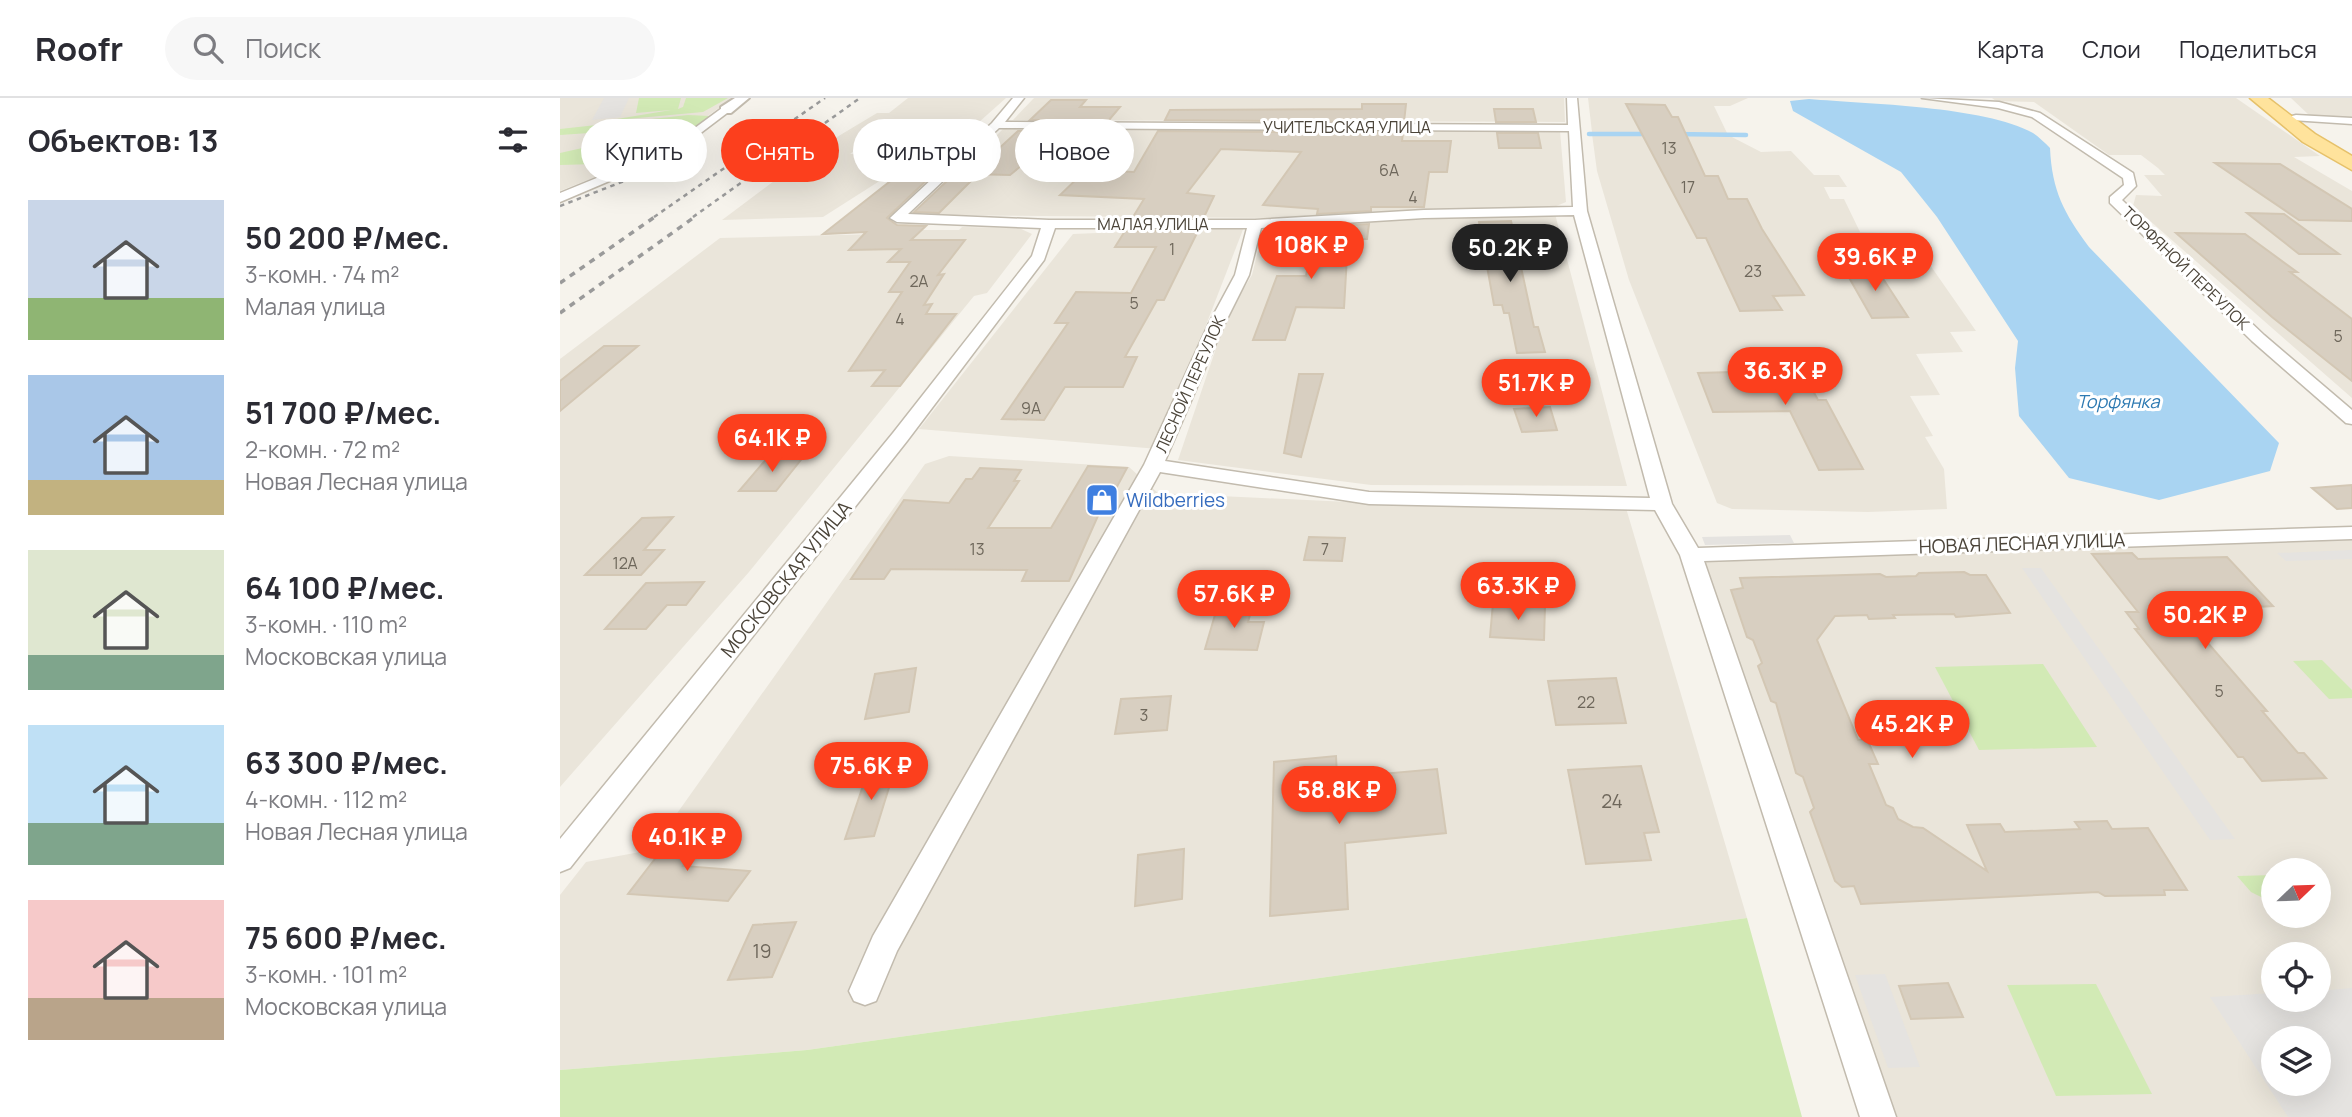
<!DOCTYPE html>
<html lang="ru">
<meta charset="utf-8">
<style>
body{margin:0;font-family:Manrope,sans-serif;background:#f7f7f7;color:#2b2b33;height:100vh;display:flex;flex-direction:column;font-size:26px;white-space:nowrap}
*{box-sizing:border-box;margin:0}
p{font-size:23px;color:#7c7c81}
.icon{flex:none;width:38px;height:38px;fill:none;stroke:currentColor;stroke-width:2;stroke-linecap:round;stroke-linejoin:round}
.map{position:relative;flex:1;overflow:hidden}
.sheet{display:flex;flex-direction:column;background:#fff;width:560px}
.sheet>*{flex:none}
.banner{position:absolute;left:21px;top:21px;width:665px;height:63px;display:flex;gap:14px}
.needle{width:46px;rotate:67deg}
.tools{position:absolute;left:1701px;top:760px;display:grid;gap:14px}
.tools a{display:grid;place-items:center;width:70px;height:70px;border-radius:50%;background:#fff;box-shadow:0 7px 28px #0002;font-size:35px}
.price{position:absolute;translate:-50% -60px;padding:0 16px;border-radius:24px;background:#fc3f1d;color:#fff;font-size:23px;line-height:46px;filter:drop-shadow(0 2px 4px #0008)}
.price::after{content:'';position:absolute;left:50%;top:42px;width:21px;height:16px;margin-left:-10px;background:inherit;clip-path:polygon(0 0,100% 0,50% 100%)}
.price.current{background:#222;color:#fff}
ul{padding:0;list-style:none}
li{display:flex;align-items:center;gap:21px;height:175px;padding:0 28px}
li span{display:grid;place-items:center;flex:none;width:196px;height:140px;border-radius:0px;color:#555}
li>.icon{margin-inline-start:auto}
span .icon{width:84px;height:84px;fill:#fffc;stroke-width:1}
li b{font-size:30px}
h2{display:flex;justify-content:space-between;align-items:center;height:84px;padding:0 28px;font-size:30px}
.chip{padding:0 24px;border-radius:32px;background:#fff;box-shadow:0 7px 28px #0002;font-size:24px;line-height:63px}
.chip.current{background:#fc3f1d;color:#fff}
header{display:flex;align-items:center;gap:42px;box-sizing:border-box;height:98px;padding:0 35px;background:#fff;border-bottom:2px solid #e1e1e2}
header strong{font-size:33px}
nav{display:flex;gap:38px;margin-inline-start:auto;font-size:24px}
.search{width:490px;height:63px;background:#f7f7f7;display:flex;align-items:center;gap:18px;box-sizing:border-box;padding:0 24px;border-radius:38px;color:#7c7c81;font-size:26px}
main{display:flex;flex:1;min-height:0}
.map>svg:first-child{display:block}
</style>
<header>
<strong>Roofr</strong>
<div class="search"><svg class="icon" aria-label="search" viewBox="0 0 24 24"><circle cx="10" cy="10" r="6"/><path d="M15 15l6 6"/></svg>Поиск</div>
<nav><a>Карта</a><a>Слои</a><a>Поделиться</a></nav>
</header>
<main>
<section class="sheet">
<h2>Объектов: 13<svg class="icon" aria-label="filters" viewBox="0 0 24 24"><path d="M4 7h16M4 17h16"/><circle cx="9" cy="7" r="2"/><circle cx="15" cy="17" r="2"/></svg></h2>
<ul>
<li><span style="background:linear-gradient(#c9d6e8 70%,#8fb573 0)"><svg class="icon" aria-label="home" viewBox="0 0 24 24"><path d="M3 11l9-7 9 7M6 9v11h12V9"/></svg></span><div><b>50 200 ₽/мес.</b><p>3-комн. · 74 m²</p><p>Малая улица</p></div></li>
<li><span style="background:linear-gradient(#a9c7e8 75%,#c2b280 0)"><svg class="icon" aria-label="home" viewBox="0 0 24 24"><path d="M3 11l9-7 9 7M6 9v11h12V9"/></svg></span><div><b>51 700 ₽/мес.</b><p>2-комн. · 72 m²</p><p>Новая Лесная улица</p></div></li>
<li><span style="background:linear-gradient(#dfe7d0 75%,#7fa58c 0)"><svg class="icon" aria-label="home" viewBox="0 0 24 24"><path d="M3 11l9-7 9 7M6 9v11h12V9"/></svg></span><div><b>64 100 ₽/мес.</b><p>3-комн. · 110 m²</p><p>Московская улица</p></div></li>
<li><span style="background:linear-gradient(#bfe0f5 70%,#7fa58c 0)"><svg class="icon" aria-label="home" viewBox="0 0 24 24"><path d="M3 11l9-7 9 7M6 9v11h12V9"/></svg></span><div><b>63 300 ₽/мес.</b><p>4-комн. · 112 m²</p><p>Новая Лесная улица</p></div></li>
<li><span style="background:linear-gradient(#f6c9c9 70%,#b9a48a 0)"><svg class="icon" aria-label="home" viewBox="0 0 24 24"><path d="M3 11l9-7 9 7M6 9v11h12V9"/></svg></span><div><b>75 600 ₽/мес.</b><p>3-комн. · 101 m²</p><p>Московская улица</p></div></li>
</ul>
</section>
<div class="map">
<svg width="1792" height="1019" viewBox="0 0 1792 1019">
<rect width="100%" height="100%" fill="#f6f3ec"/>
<g fill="#eae5da" fill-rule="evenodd">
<path d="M0,0H173L97,54L0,93Z"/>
<path d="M348,0H446L409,33H319L290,56L356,57L369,61L318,84L263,119L162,122L257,51L317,15H329Z"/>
<path d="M474,0H1004L1005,24L453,22Z"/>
<path d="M1028,0H1188L1170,8H1154L1167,35L1032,34Z"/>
<path d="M1432,0H1676L1760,58L1734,59L1792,93V300L1573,108L1576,97L1602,98L1584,77H1605L1598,70L1581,57H1549L1474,4L1436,3Z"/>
<path d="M1731,0H1792V20L1749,17Z"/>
<path d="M443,31L1000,33L1006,104L994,109L710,120L369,117L360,114Z"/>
<path d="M1032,36L1168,37L1201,54L1231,53L1254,77H1279L1287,89H1264L1270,101H1284L1300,134L1331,135L1342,153L1361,154L1416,233L1390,234L1403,254L1356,256L1380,297L1350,298L1373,338L1365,339L1384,371L1387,411L1308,414L1172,411L1157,405L1069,182L1037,73Z"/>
<path d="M995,116L1067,388L811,387L618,362L667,218L692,177L704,128Z"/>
<path d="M402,129L459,130L472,136L427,195L414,198L189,474L0,689V261L160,140L357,135L360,132H399Z"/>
<path d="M684,129L598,351L359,331L513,136Z"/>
<path d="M389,358L569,369L598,395L810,405L1066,410L1187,820L247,952L0,972V797L26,764L91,752L365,366Z"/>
<path d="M1792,439V1019H1328L1139,462ZM1713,772H1759V817H1713ZM1713,856H1759V901H1713ZM1713,940H1759V985H1713Z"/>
</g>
<g fill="#d2eab5">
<path d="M79,0H121L118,11L123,9L126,0H168L143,14L45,23L111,12L76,15Z"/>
<path d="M128,17L150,18L116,43L106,54L87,55V50L73,47L52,52L54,55L46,61L35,63L36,66L0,67V55L49,44L59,33L0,37V31Z"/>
<path d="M1762,562L1792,592V600L1769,601L1733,563Z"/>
<path d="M1483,566L1537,649L1419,652L1375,569Z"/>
<path d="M1713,777V805L1691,794L1677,778Z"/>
<path d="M1187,820L1242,1019H0V972L247,952Z"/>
<path d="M1536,886L1592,996L1496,998L1447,887Z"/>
</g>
<g fill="#e5e3e0" fill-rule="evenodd">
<path d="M44,0H69L60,19L32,22Z"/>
<path d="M1230,437L1234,445L1145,447L1142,439Z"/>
<path d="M1792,452V461L1726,463L1717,455Z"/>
<path d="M1462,470H1481L1675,741L1650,742Z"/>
<path d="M1325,876L1360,969L1328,970L1295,877Z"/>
<path d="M1792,890V1019H1728L1650,899L1713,895V901H1759V893ZM1713,940H1759V985H1713Z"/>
</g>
<path fill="#a9d4f2" d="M1249,1C1307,6 1424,8 1473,35C1479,39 1485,45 1490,50C1492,93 1504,115 1529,149L1719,345L1710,373L1599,402L1509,380L1459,318L1455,270L1458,243L1377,119L1341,74L1233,13L1230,3Z"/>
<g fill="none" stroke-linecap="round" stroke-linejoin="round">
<g stroke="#a9d4f2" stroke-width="4.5">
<path d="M1029,36H1093"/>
<path d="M1114,36L1186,37"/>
</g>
</g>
<g fill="#d8cfc1" stroke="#d3c7b4" stroke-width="2">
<path d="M491,2H526L520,9H560L549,22H470Z"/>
<path d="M802,6H846L844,24L605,22L610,12L802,11Z"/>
<path d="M1066,6L1105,7L1112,19H1118L1145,78H1158L1168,101H1187L1202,131L1244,197L1213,198L1222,212L1180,213L1146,140H1137Z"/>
<path d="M934,11H973L976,24H936Z"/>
<path d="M458,33H539L526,48H485L450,77L411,76Z"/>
<path d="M598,33L843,35L842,43H891L887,74H869L864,109H811V113L757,116L758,111L703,107L741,54L661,51L627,95L654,98L644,119H573L584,101L500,97L526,72L574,74Z"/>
<path d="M937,35H978L981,50H939Z"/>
<path d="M1655,65L1720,66L1792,111V123L1739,122Z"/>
<path d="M333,81H368L327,120L337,127L366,128L351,142H405L378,177L384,176L364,207L372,206L366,216H396L340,288H312L325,272L289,273L342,194H329L350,164H328L341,151L289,152L306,134L263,136Z"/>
<path d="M388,82H412L379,115L354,114Z"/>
<path d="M1687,115L1724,116L1779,156H1739Z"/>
<path d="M951,123L974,229H978L985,254L957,255L949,215H944L942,207H934L919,124Z"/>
<path d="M809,126L807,141H788L784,210L736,209L725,242H693L717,178H746L755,129Z"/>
<path d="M565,133H638L604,202H597L565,259H577L563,289H505L484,322L442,321L508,225H495L516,194L571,195L596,149H555Z"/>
<path d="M1616,135L1685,136L1737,174H1730L1792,221V283L1712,219Z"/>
<path d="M1283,169L1316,170L1348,219L1312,220Z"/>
<path d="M44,248H78L0,313V283Z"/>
<path d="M1202,258H1234L1258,302H1266L1303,371L1259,372L1230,313L1153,314L1138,275L1209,273Z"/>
<path d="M739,276H763L741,359L724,355Z"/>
<path d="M990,309L997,332L962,334L954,311Z"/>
<path d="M209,358H244L216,393H179Z"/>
<path d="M528,368L567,370L545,411H541L509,483H462L467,472L331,471L324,481H291L344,402L389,405L406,381H412L420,370L461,372L454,383H459L428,430H491Z"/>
<path d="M1792,387V410L1777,411L1752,390Z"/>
<path d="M113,419L84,452H104L81,477H25L82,420Z"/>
<path d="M749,439L785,440L782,463L744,462Z"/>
<path d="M1572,455L1578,461L1667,459L1713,508L1620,513L1707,613H1702L1738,655H1744L1766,680L1702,683L1683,659H1678L1575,531H1579L1566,514H1578L1532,456Z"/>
<path d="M1404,474L1410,477H1426L1450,515L1396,519L1394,516L1333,517L1335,520L1309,521L1307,517L1275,518L1257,542L1298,642L1307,641L1318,666H1309L1326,707L1333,710L1338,721L1353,729L1363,730L1427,773L1407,727L1440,726L1445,734L1520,731L1515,724L1547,723L1552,731L1588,730L1627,792H1604L1605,797L1545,798L1538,794L1301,806L1294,788L1282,789L1275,783L1250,714L1254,710L1243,679L1236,675L1216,605L1211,603L1198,568L1202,565L1193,542L1187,539L1171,492L1183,490L1180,480L1320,476L1326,479L1356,478L1359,475Z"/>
<path d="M144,484L126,507H107L86,531H45L86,485Z"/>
<path d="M933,505L985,508L984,542L930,539Z"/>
<path d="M657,510H692L688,524H704L697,552L645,551Z"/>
<path d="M356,570L349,614L305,621L315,576Z"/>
<path d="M1056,580L1066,625L996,627L988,583Z"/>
<path d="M611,598L607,632L555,636L561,601Z"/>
<path d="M776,658L777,680L877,671L886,735L785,745L788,811L710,818L714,664Z"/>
<path d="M336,667L314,738L285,741L309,670Z"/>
<path d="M1081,668L1099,734L1084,735L1091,762L1026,766L1008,672Z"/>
<path d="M118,731L148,733L123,768L190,773L168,803L68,796Z"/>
<path d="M624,751L622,801L575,808L578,757Z"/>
<path d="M236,824L212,879L168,882L193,827Z"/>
<path d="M1388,885L1403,919L1351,921L1339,888Z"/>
</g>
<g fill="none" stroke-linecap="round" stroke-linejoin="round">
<defs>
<g id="minor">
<path d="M453,0H464L445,24L1008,27L1007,0H1017L1027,113L1112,406L1138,450L1792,429V441L1144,463L1336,1019H1300L1120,457L1095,412L809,406L600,374L337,853L316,903L305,907L294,903L289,893L313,838L584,367L648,227L675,177L687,130H495L484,162L347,343L10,770L0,774V741L333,335L472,158L481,130L337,124L330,120L432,25ZM439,30L1009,33L1013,109L864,112L695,122H489L348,116ZM1014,117L1090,400L809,394L605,363L664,227L689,177L701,130L864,120Z"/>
<path d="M1362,0L1439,4L1480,15L1573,75L1576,88L1562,102L1704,237L1792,312V326L1786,325L1692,243L1550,105V99L1564,87L1563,80L1472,19L1438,10Z"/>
<path d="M162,10L171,12L113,56L0,104V95L105,52Z"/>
<path d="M1736,17L1792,20V26L1732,22V18Z"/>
</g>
<path id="tertiary" d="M175,0H189L171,15H161V9Z"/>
<path id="primary" d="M1690,0H1708L1755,36L1792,58V72L1743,44Z"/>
</defs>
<use href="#minor" stroke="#c2bbae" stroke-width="3"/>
<use href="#tertiary" stroke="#c2bbae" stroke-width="4"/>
<use href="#primary" stroke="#e6c16a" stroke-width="3"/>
<use href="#minor" fill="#fff" fill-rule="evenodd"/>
<use href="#tertiary" fill="#fff" fill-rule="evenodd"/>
<use href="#primary" fill="#ffe39c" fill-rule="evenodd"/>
<g stroke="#9a9a9a" stroke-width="2.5" stroke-dasharray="4.5 4.5" stroke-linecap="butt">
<path d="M0,108L90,73"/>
<path d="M94,119L265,0"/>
<path d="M133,119L300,0"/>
</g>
<g stroke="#9a9a9a" stroke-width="3.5" stroke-dasharray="6 6" stroke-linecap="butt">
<path d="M0,185L96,118"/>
<path d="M0,215L136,118"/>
</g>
</g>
<defs>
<symbol id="shop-square" viewBox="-11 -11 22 22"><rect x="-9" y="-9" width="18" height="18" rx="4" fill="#3f7fe0" stroke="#fff"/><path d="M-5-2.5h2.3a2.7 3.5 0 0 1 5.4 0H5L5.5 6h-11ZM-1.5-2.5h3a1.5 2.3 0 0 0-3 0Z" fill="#fff"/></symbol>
</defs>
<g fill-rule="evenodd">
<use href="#shop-square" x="523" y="383" width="38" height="38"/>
</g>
<g text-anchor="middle" stroke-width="6" stroke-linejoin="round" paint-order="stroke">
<g font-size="16" fill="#4b4439" stroke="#fff">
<text x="787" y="35">УЧИТЕЛЬСКАЯ УЛИЦА</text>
<text x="593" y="132">МАЛАЯ УЛИЦА</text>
<text transform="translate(1626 170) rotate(44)" y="6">ТОРФЯНОЙ ПЕРЕУЛОК</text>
<text transform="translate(630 286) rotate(-66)" y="6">ЛЕСНОЙ ПЕРЕУЛОК</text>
</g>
<g font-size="16" fill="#6e675b">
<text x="1109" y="56">13</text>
<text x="829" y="78">6А</text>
<text x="1128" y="95">17</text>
<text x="853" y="105">4</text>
<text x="612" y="157">1</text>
<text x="1193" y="179">23</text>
<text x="359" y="189">2А</text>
<text x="574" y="211">5</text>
<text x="340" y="227">4</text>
<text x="1778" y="244">5</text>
<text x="471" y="316">9А</text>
<text x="417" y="457">13</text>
<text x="765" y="457">7</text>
<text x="65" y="471">12А</text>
<text x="1659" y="599">5</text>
<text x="1026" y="610">22</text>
<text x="584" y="623">3</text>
</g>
<g font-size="18" font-style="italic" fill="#2e7ab2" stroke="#fff">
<text x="1558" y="310">Торфянка</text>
</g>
<g font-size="19" fill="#366cbe" stroke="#fff" text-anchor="start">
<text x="566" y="409">Wildberries</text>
</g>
<g font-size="19" fill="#4b4439" stroke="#fff">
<text transform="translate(1462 445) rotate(-2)" y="7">НОВАЯ ЛЕСНАЯ УЛИЦА</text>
<text transform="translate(226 481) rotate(-51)" y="7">МОСКОВСКАЯ УЛИЦА</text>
</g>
<g font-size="19" fill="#6e675b">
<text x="1052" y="710">24</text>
<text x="202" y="860">19</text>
</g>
</g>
</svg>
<div class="tools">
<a><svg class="needle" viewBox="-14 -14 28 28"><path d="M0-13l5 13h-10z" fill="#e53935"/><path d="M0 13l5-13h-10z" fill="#7c7c81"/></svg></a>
<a><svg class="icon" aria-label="locate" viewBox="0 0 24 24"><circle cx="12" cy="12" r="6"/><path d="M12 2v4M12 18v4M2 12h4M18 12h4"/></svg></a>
<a><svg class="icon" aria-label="layers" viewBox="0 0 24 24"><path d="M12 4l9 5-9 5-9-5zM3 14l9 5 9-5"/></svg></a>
</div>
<b class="price" style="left:751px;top:183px">108K ₽</b>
<b class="price current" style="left:950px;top:186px">50.2K ₽</b>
<b class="price" style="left:1315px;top:195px">39.6K ₽</b>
<b class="price" style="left:1225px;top:309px">36.3K ₽</b>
<b class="price" style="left:976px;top:321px">51.7K ₽</b>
<b class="price" style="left:212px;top:376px">64.1K ₽</b>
<b class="price" style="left:958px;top:524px">63.3K ₽</b>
<b class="price" style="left:674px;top:532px">57.6K ₽</b>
<b class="price" style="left:1645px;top:553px">50.2K ₽</b>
<b class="price" style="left:1352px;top:662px">45.2K ₽</b>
<b class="price" style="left:311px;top:704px">75.6K ₽</b>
<b class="price" style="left:779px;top:728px">58.8K ₽</b>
<b class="price" style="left:127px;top:775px">40.1K ₽</b>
<div class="banner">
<a class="chip">Купить</a>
<a class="chip current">Снять</a>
<a class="chip">Фильтры</a>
<a class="chip">Новое</a>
</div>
</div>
</main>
